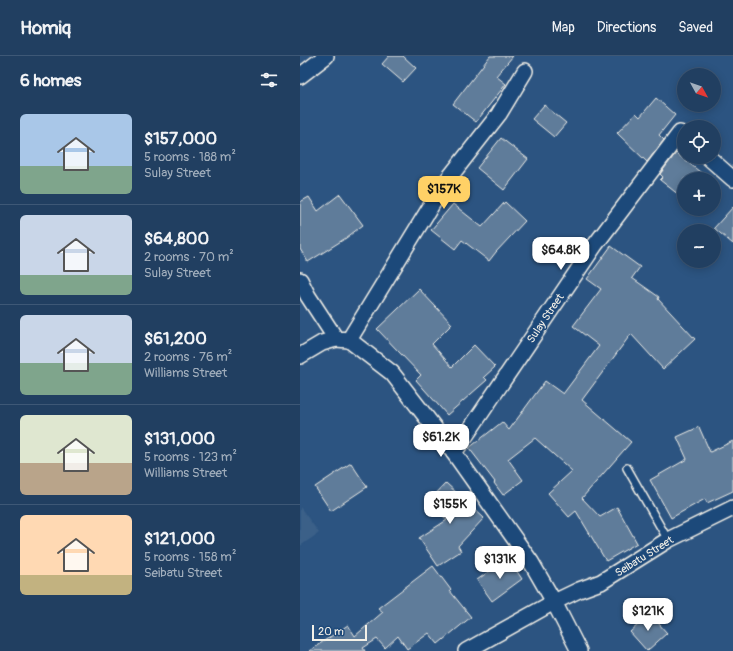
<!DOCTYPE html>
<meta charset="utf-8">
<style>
body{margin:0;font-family:Pangolin,sans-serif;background:#294667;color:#f1f3f6;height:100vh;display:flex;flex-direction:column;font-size:15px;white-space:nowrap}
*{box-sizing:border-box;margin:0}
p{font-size:13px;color:#a2afbd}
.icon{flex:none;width:22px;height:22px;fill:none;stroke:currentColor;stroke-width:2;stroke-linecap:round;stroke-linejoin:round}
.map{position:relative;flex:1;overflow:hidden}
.panel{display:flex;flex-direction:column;background:#213f61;width:300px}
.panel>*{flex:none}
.needle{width:26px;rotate:130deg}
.controls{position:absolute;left:377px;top:12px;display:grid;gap:8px}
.controls a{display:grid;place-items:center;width:44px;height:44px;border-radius:50%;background:#213f61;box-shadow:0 2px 10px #0003,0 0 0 1px #3e5876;font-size:20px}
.scale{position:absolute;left:12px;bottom:10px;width:55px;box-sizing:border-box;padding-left:4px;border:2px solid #f4f1e8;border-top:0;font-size:11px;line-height:14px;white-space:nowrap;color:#f4f1e8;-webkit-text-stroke:3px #1f4a7a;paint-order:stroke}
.price{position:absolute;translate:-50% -34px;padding:0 9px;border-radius:8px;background:#fff;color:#222;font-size:13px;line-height:26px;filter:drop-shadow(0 1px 2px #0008)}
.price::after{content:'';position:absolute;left:50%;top:24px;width:12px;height:9px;margin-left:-6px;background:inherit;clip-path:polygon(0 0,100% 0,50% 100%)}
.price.on{background:#ffd166;color:#111}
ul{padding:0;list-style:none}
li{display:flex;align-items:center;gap:12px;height:100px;padding:0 20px}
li+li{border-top:1px solid #3e5876}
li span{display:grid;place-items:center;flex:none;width:112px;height:80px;border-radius:6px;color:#555}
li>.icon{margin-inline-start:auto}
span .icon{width:48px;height:48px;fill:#fffc;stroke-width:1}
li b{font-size:17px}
h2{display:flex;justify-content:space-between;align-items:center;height:48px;padding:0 20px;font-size:17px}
header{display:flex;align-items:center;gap:24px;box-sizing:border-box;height:56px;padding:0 20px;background:#213f61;border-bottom:1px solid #3e5876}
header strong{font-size:19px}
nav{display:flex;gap:22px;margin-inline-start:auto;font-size:14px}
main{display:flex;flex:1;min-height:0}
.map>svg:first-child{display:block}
</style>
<header>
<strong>Homiq</strong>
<nav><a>Map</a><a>Directions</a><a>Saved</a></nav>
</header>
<main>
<section class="panel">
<h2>6 homes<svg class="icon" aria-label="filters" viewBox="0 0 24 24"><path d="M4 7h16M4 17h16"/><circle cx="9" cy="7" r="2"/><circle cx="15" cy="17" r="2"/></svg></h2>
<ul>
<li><span style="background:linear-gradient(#a9c7e8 65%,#7fa58c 0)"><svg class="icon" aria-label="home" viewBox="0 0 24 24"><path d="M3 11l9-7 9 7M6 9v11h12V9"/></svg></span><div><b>$157,000</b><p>5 rooms · 188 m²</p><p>Sulay Street</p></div></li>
<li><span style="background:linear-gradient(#c9d6e8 75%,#7fa58c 0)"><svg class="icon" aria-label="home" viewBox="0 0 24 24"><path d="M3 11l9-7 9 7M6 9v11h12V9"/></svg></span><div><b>$64,800</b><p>2 rooms · 70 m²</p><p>Sulay Street</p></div></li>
<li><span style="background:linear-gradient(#c9d6e8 60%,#7fa58c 0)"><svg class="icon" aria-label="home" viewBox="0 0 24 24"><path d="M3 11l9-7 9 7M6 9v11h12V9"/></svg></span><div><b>$61,200</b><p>2 rooms · 76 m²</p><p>Williams Street</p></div></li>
<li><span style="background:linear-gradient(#dfe7d0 60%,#b9a48a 0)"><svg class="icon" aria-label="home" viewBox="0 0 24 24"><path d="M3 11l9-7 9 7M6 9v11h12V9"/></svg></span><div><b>$131,000</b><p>5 rooms · 123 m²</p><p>Williams Street</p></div></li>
<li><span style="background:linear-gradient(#ffd9b3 75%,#c2b280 0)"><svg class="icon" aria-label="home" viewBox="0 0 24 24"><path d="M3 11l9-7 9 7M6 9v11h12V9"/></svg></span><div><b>$121,000</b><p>5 rooms · 158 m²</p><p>Seibatu Street</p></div></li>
</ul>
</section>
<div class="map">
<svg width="433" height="595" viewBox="0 0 433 595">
<rect width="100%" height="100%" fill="#2c5481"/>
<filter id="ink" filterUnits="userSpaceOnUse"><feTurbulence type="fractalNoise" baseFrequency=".025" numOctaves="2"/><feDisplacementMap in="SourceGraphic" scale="8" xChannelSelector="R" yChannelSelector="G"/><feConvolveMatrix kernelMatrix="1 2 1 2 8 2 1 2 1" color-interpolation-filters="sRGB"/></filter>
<g filter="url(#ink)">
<path fill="#3b6088" d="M0,451L19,477L0,490Z"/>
<g fill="#5e7b9a" stroke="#f4f1e8">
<path d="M89,0H103L116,12L103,26L82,8Z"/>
<path d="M190,0H213L196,20L206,28L176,66L153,48Z"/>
<path d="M356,42L375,59L359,79L364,84L347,106L317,77L336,57L340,61Z"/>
<path d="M244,49L266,67L254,81L232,63Z"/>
<path d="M201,82L228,103L204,134L177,112Z"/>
<path d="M376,97L409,123H384V143L360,124L363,121L360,118Z"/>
<path d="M40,138L63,169L46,182L8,206L0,193V146L9,141L18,155Z"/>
<path d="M205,146L225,165L196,196L189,205L162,184L155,193L131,174L153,148L182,171Z"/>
<path d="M433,151V188L414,172Z"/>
<path d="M311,190L340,211L332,222L359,241L358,243L395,283L363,313L331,278L282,344L331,386L282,442L300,461L317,451L337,487L306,505L276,455L269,461L248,437L272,415L235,382L208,403L223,424L203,439L194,427L195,426L169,392L202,366L209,374L245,325L263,338L299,290L273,270L301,233L287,223Z"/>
<path d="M119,233L152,268L132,288L152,311L174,289L195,311L184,321L187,324L147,359L116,324L121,319L77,273Z"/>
<path d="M399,371L410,396L433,385V435L407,447L405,443L371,462L350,424L387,403L377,381Z"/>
<path d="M51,407L67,431L31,455L15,431Z"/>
<path d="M146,427L184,462L158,490L161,495L138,510L119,482L147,464L128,446Z"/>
<path d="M208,502L222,523L192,545L177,524Z"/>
<path d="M133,510L151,534L150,535L171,561L138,588L129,577L107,593L98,580L85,592L77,583L63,592L65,595H9L48,569L55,580L83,556L78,552Z"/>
<path d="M350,558L367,577L347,595L330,576Z"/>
</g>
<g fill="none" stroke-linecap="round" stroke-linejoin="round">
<defs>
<path id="lane" d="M327,412L368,484"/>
<g id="street">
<path d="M0,20L26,0"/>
<path d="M408,101L433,123"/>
<path d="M0,224L8,240L36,283L49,284L92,317L154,397L231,506L254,546L279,595"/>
<path d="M49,284L145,127L199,58L225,15"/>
<path d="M0,300L22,287L36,283"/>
<path d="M154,397L295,189L380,77L384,81"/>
<path d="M166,595L254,546L279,534L301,526L368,484L433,452"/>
</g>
</defs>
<use href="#lane" stroke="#f4f1e8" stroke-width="10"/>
<use href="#street" stroke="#f4f1e8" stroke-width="18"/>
<use href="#lane" stroke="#1f4a7a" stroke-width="7"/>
<use href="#street" stroke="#1f4a7a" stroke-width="15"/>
</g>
</g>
<g text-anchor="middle" stroke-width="3" stroke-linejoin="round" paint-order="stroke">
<g font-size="11" fill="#f4f1e8" stroke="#1f4a7a">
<text transform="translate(245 262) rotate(-56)" y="4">Sulay Street</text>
<text transform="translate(344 500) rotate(-32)" y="4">Seibatu Street</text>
</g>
</g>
</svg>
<div class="controls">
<a><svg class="needle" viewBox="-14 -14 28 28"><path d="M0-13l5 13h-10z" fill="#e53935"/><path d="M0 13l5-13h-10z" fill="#a2afbd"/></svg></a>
<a><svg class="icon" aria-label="locate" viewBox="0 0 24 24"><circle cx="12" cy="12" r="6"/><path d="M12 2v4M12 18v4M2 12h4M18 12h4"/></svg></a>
<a>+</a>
<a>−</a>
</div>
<div class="scale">20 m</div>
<b class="price on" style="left:144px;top:154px">$157K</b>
<b class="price" style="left:261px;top:215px">$64.8K</b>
<b class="price" style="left:141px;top:402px">$61.2K</b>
<b class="price" style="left:150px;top:469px">$155K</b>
<b class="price" style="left:200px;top:524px">$131K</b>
<b class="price" style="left:348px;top:576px">$121K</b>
</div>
</main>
